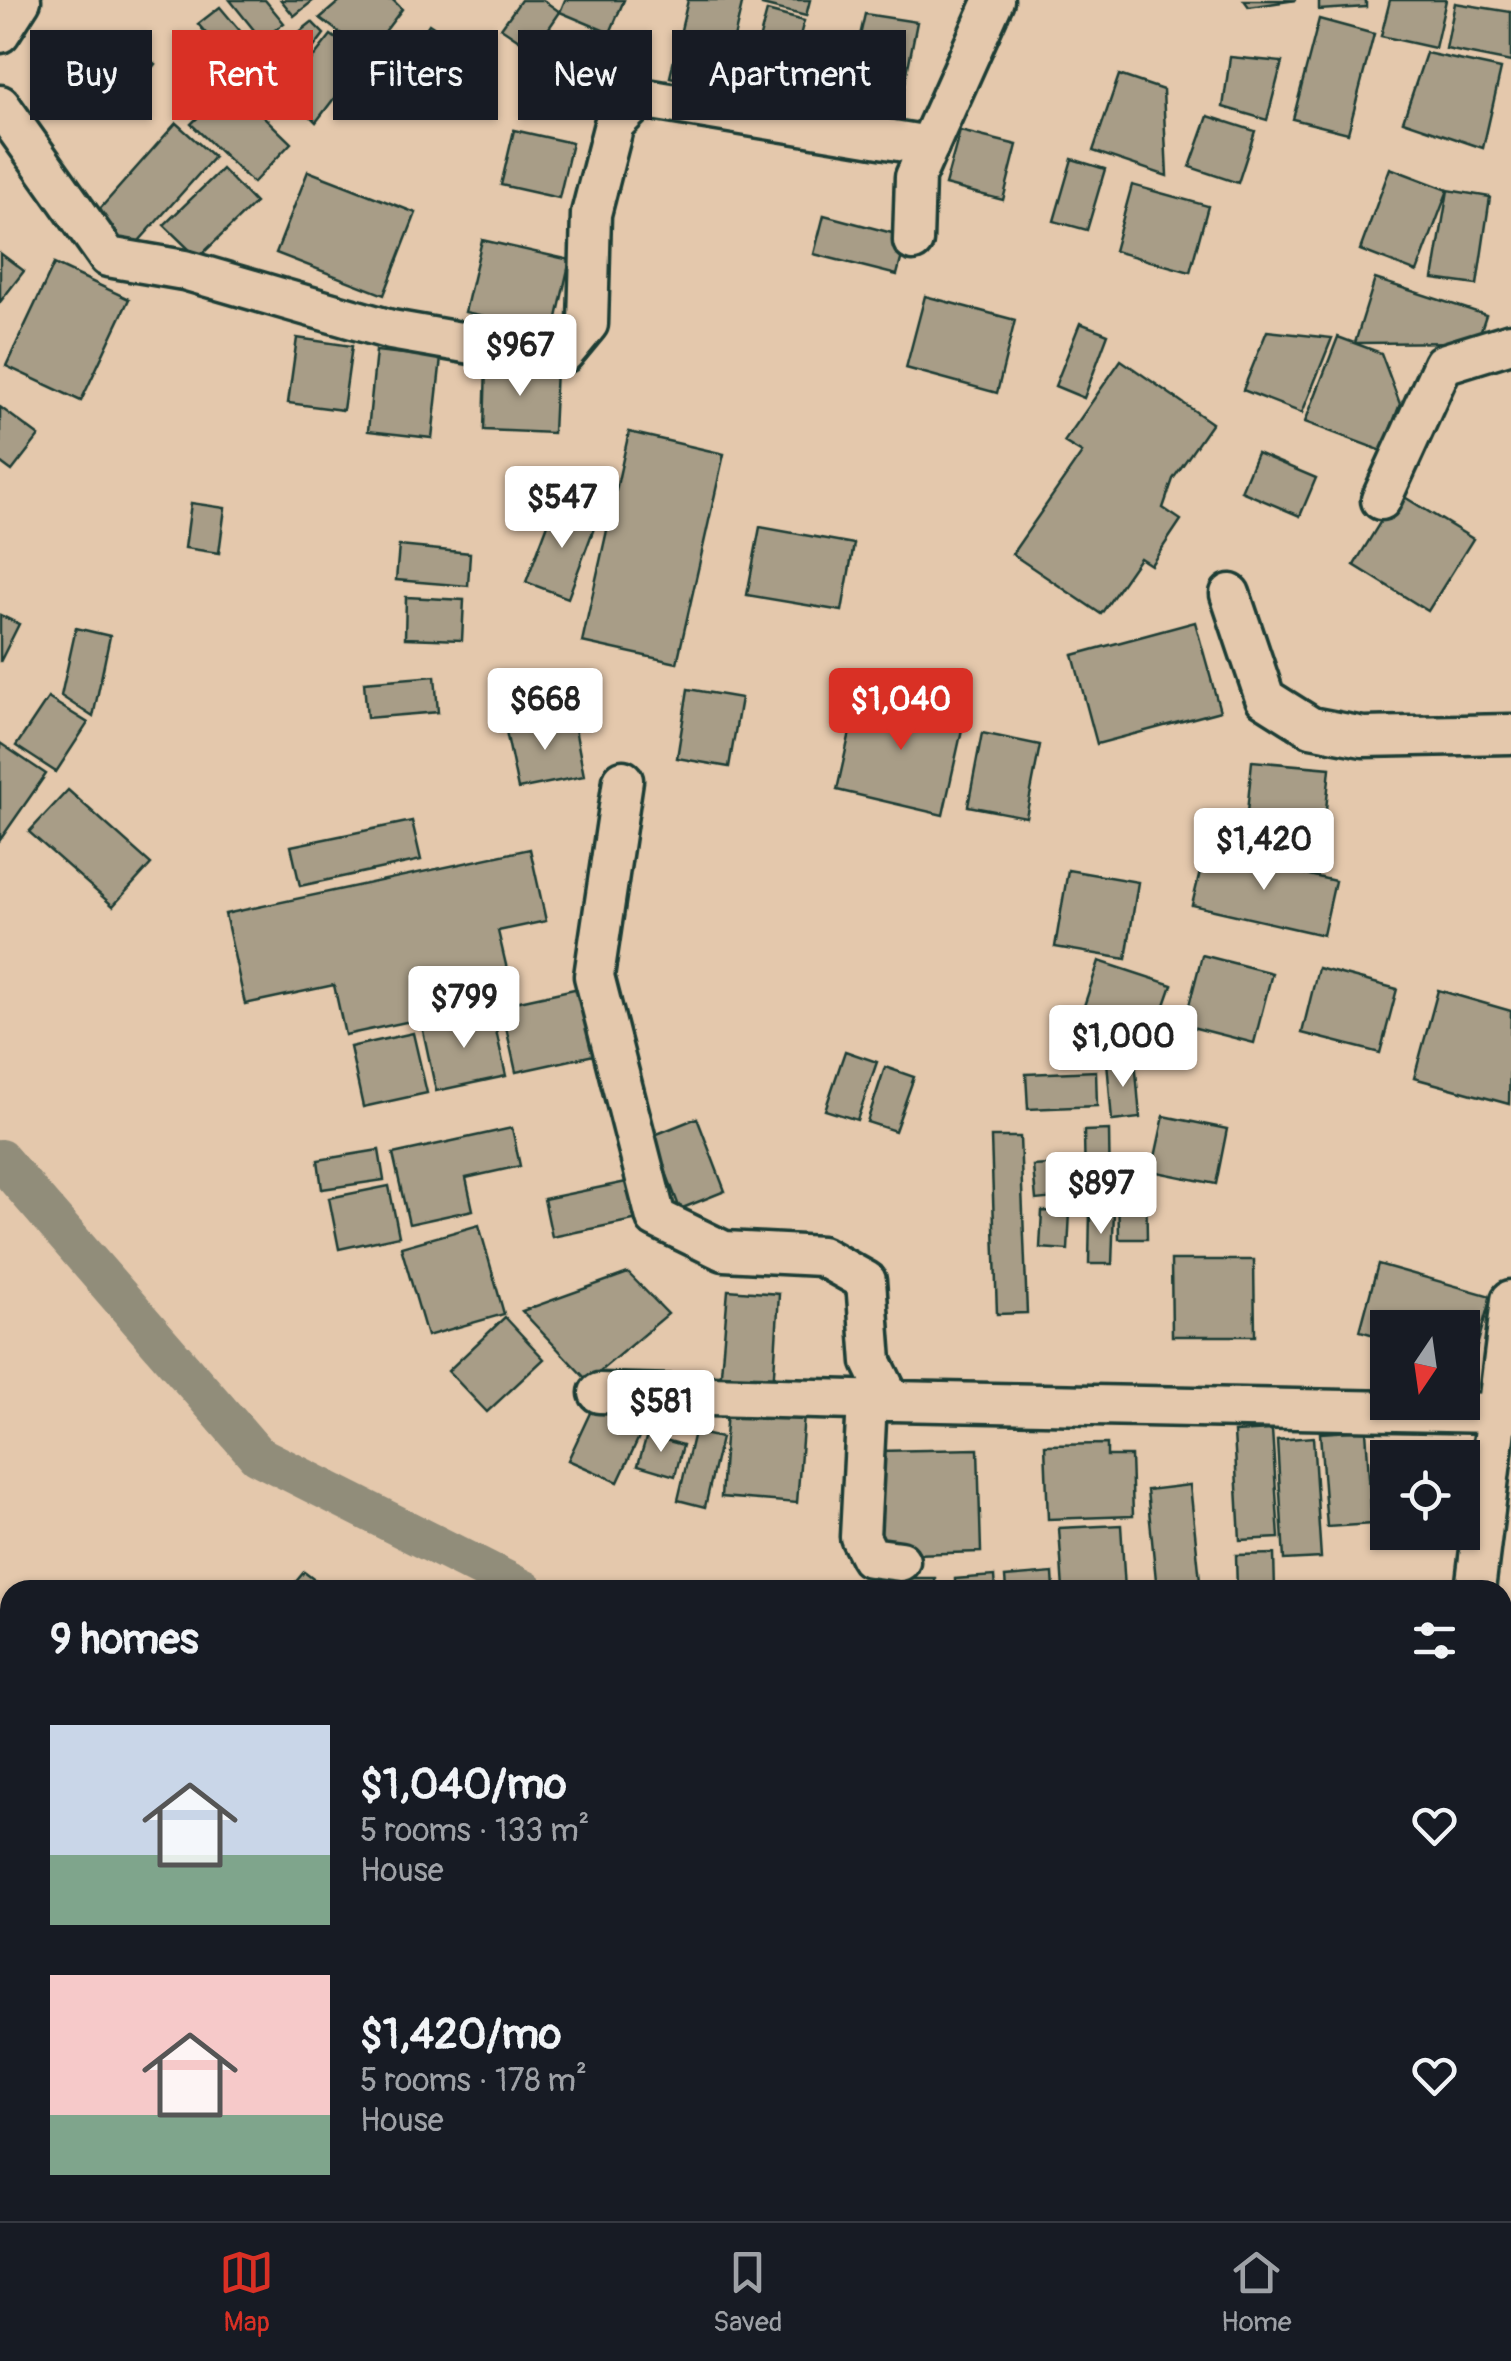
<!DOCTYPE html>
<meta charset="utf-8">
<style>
body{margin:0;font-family:Pangolin,sans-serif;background:#20242c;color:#f1f3f6;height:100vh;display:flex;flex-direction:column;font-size:38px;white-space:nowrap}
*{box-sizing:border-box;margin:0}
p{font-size:32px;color:#9ea1a6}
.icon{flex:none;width:55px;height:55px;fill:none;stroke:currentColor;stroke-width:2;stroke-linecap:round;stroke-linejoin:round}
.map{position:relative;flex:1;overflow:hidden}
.sheet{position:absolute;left:0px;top:1580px;width:1512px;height:642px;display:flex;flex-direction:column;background:#171b24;border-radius:30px 30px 0 0;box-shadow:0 2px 8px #0004}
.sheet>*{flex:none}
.banner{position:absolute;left:30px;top:30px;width:1000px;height:90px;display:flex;gap:20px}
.needle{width:65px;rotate:193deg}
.tools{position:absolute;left:1370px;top:1310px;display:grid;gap:20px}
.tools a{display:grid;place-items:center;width:110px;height:110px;border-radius:0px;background:#171b24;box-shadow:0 2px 8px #0004;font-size:50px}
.price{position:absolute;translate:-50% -85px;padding:0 22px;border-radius:10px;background:#fff;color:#222;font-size:32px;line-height:65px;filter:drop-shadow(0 2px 5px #0008)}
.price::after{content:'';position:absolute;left:50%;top:60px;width:30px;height:22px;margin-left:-15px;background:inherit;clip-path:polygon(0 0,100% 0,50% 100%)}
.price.active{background:#d93025;color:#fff}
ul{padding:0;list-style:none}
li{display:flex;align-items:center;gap:30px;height:250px;padding:0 50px}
li span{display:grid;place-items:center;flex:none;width:280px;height:200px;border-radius:0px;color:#555}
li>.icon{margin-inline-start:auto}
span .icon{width:120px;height:120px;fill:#fffc;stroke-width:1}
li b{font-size:42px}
h2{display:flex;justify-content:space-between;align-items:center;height:120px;padding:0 50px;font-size:42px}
.tag{padding:0 35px;border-radius:0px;background:#171b24;box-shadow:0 2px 8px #0004;font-size:35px;line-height:90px}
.tag.active{background:#d93025;color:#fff}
.menu{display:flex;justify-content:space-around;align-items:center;height:140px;border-top:2px solid #363941;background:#171b24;font-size:28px;color:#9ea1a6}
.menu a{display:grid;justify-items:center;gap:5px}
.menu .active{color:#d93025}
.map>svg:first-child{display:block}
</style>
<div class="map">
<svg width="1511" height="2221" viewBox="0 0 1511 2221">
<rect width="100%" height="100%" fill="#e4c8ac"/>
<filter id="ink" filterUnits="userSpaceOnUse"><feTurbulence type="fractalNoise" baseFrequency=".01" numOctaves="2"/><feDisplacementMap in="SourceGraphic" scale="20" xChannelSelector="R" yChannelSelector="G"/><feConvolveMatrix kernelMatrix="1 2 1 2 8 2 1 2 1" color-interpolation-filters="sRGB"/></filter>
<g filter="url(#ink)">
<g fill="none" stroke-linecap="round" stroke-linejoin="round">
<g stroke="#918d7a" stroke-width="40">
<path d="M0,1159L257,1455L525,1590"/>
<path d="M1502,1752L1511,1753"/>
</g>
</g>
<g fill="#a89d87" stroke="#1f3d34" stroke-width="2.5">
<path d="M230,0H265L284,23L262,40Z"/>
<path d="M281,0H314L294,16Z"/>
<path d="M341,0H393L402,9L368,54L320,18Z"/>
<path d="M521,0H543L560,12L534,50L501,28Z"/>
<path d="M565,0H624L610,33L560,12Z"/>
<path d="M688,0H743L722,89L670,77Z"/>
<path d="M763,0H810L806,16L762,5Z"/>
<path d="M1244,0H1296L1249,7Z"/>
<path d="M1319,0H1366V7L1319,10Z"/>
<path d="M1390,0H1446L1435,48L1381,36Z"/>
<path d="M1455,3L1511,12V62L1446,49Z"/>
<path d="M220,7L252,45L231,62L198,24Z"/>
<path d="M767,11L804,21L795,54L758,44Z"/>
<path d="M865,14L917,22L900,108L807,90V48L857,49Z"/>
<path d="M1319,19L1374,34L1348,133L1293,119Z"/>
<path d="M312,22L324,34L296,71L279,48Z"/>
<path d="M429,24L471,52L429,117L386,89Z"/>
<path d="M331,35L364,59L316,122L286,92Z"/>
<path d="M118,36L155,64L117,113L80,85Z"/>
<path d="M754,49L802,66L788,108L740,92Z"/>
<path d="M1426,53L1501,69L1483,148L1403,121Z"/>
<path d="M1230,57L1282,62L1267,120L1223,107Z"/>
<path d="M1119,75L1163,90L1167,176L1093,151Z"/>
<path d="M231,85L291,143L253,183L191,124Z"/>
<path d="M1208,116L1255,131L1238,183L1190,167Z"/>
<path d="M176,123L214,157L130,251L92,218Z"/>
<path d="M514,130L572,143L559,198L501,185Z"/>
<path d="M960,131L1017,145L1003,200L945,185Z"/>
<path d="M1072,159L1105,169L1087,230L1054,221Z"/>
<path d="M1390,168L1448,190L1417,272L1360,250Z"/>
<path d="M222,169L255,203L198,258L164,225Z"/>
<path d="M308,171L416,213L384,295L276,253Z"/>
<path d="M1132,185L1208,206L1190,272L1114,251Z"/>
<path d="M1448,190L1490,197L1477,285L1433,279Z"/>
<path d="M824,215L907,237L897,275L814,254Z"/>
<path d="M482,240L570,260L554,331L465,312Z"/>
<path d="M0,253L24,271L0,302Z"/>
<path d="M54,264L129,299L81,401L6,366Z"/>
<path d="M1375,279L1486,315L1477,342L1355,343Z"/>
<path d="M925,296L1015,320L997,393L906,368Z"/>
<path d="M1080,323L1108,334L1084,398L1055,386Z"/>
<path d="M1267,331L1332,338L1302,413L1243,390Z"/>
<path d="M1338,337L1381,353L1400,404L1382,451L1305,422Z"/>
<path d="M297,338L352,346L343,410L288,403Z"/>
<path d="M376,351L441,358L432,438L368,431Z"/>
<path d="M1121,360L1212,423L1173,479L1163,508L1181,520L1151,565L1140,558L1101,614L1012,554L1082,453L1064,442Z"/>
<path d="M486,365L556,369L553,433L484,430Z"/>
<path d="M0,407L39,436L12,471L0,462Z"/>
<path d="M629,432L724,454L677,663L582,642Z"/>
<path d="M1257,453L1316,478L1300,516L1241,491Z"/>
<path d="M1398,493L1473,539L1428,611L1354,565Z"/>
<path d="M191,503L225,508L219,553L185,548Z"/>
<path d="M555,505L597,520L568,598L526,582Z"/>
<path d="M760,527L854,544L842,611L747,595Z"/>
<path d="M399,546L470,553L468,586L396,580Z"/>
<path d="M406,597L464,600L462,640L405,638Z"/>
<path d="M0,615L19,624L0,662Z"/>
<path d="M1195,622L1220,711L1097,744L1073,655Z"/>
<path d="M76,628L110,636L93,717L61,696Z"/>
<path d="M435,676L438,712L367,718L364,682Z"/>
<path d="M688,689L741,698L729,767L677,758Z"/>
<path d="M859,692L965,716L943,815L837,790Z"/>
<path d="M48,698L88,723L56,772L16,746Z"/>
<path d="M573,718L584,776L518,789L506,731Z"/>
<path d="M982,733L1040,745L1026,817L968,806Z"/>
<path d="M0,743L46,774L0,840Z"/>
<path d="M1252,761L1330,768L1321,862L1243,854Z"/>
<path d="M68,790L151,864L113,906L29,832Z"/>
<path d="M412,821L421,860L300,886L291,846Z"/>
<path d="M530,849L546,921L498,931L514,999L345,1035L334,985L245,1004L225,914Z"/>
<path d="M1205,851L1335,881L1323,935L1192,905Z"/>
<path d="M1068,870L1138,882L1126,959L1055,947Z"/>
<path d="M1202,955L1272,973L1254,1043L1184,1025Z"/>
<path d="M1099,961L1172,985L1150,1048L1078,1024Z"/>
<path d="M1318,968L1397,989L1380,1053L1302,1033Z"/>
<path d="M579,988L594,1055L516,1072L501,1005Z"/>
<path d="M1438,990L1511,1011L1509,1104L1414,1078Z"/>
<path d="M492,1012L506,1076L436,1091L422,1026Z"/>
<path d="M413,1033L427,1093L363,1107L350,1047Z"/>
<path d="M845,1051L877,1062L857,1120L825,1110Z"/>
<path d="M1135,1059L1140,1118L1112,1121L1107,1061Z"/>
<path d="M885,1067L914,1077L895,1131L867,1122Z"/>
<path d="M1096,1071L1097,1106L1028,1109L1026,1074Z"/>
<path d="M1164,1116L1227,1129L1216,1184L1152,1171Z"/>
<path d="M697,1118L725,1191L680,1209L652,1136Z"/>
<path d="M512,1128L520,1166L466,1178L473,1210L409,1224L393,1154Z"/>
<path d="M1109,1130L1110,1193H1085L1084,1131Z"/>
<path d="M991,1137H1020L1027,1313L997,1314Z"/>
<path d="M379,1150L384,1180L322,1189L318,1160Z"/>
<path d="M1064,1164L1067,1197L1036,1200L1033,1166Z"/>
<path d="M1146,1179L1147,1239H1119L1118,1180Z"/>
<path d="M636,1180L643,1218L552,1237L544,1199Z"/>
<path d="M389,1186L399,1236L339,1249L329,1198Z"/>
<path d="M1090,1210H1114L1112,1264H1089Z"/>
<path d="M1042,1211L1070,1212L1068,1250L1040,1248Z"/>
<path d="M479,1225L504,1314L427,1336L401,1247Z"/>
<path d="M1171,1260H1254L1255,1336H1172Z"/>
<path d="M1378,1264L1491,1296L1472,1364L1462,1361V1328H1388V1339L1360,1331Z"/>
<path d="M628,1273L668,1314L588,1381L522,1311Z"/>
<path d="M728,1290L779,1294L773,1389L720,1385Z"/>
<path d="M505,1317L544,1359L487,1412L448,1371Z"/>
<path d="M596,1400L646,1422L618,1482L568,1460Z"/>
<path d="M727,1409L804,1415L797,1503L721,1497Z"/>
<path d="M1272,1430L1279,1538L1240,1540L1234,1432Z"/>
<path d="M1366,1430L1372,1524L1327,1527L1320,1433Z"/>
<path d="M694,1432L721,1438L705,1507L678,1500Z"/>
<path d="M647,1435L683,1445L675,1476L638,1465Z"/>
<path d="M1313,1437L1321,1558L1284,1560L1277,1440Z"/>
<path d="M1107,1444V1456H1131L1133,1516L1048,1519L1045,1445Z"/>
<path d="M978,1449L981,1552L879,1555L877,1451Z"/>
<path d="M1462,1470H1467L1466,1539H1398V1532H1462Z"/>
<path d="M1190,1485L1201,1590H1157L1147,1490Z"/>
<path d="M1121,1525L1125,1590H1063L1059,1528Z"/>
<path d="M1274,1554L1275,1590H1237L1236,1555Z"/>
<path d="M304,1572L328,1590H289Z"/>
<path d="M1053,1573L1054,1590H1006L1005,1577Z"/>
<path d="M994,1576L995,1590H955V1579Z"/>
<rect x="900" y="1578" width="35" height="12"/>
<path d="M894,1581V1590H857L856,1582Z"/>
<path d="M10,1717V1820L0,1813V1731Z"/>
<path d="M1502,1795L1511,1796V1849L1502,1848Z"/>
<path d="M0,1853L10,1861V1896L0,1909Z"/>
<path d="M10,1920V1981L0,1975V1936Z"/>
<path d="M1502,1991L1511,1993V2025L1502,2024Z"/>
<path d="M1502,2030L1511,2031V2086L1502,2084Z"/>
<path d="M1502,2086L1511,2088V2115L1502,2113Z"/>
<path d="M10,2157V2212H38L32,2221H0V2171Z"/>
<path d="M224,2212H299L294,2221H235Z"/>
<path d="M373,2212H465L463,2221H371Z"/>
<path d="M634,2212H706L705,2221H633Z"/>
<path d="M846,2212H883L879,2221H842Z"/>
<path d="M963,2212H1019L1016,2221H960Z"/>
<path d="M1041,2212H1069L1091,2220L1038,2221Z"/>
</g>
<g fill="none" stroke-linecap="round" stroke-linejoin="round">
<defs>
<g id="street">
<path d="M0,33L21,0"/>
<path d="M0,105L108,257L184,270L391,330L523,353H564L588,324L591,214L614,124L640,98L929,146"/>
<path d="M913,241L915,177L994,0"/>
<path d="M1381,500L1443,364L1511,343"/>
<path d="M1230,594L1265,698L1311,727L1363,737L1511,734"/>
<path d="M623,780L594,976L656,1218L724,1251L821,1256L866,1281L872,1362L891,1401L1495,1413"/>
<path d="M599,1393L891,1401"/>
<path d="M867,1401L860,1537L870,1557L900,1561"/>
<path d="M1475,1590L1511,1300"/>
<path d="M0,2031L10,2041"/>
<path d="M166,2212L174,2221"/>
<path d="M1159,2212L1180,2221"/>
<path d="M909,2221L912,2212"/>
<path d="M1031,2221L1034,2212"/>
<path d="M1422,2221L1423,2212"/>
</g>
</defs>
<use href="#street" stroke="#1f3d34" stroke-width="45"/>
<use href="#street" stroke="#e4c8ac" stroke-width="38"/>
</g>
</g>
</svg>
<div class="tools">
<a><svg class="needle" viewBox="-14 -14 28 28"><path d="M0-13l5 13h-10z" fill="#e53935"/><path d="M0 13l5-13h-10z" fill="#9ea1a6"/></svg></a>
<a><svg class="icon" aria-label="locate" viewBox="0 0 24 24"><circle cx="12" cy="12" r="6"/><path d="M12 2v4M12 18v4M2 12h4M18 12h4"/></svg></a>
</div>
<b class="price" style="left:520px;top:399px">$967</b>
<b class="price" style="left:562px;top:551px">$547</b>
<b class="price" style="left:545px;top:753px">$668</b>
<b class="price active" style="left:901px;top:753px">$1,040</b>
<b class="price" style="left:1264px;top:893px">$1,420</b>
<b class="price" style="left:464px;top:1051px">$799</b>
<b class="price" style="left:1123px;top:1090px">$1,000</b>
<b class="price" style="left:1101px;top:1237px">$897</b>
<b class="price" style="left:661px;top:1455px">$581</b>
<div class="banner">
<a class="tag">Buy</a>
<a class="tag active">Rent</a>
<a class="tag">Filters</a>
<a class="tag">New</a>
<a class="tag">Apartment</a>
</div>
<section class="sheet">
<h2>9 homes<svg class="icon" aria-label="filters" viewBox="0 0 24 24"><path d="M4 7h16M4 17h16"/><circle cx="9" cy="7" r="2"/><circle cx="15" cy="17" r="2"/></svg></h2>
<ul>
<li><span style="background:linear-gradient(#c9d6e8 65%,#7fa58c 0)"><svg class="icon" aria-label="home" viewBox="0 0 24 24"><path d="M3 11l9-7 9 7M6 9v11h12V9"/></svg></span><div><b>$1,040/mo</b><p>5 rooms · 133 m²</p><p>House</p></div><svg class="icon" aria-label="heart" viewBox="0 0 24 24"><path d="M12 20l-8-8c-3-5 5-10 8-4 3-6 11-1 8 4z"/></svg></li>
<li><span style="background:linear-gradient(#f6c9c9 70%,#7fa58c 0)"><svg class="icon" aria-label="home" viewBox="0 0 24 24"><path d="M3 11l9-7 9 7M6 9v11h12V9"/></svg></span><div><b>$1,420/mo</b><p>5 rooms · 178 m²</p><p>House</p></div><svg class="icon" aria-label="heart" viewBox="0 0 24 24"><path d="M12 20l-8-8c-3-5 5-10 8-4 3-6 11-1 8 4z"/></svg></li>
</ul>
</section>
</div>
<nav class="menu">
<a class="active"><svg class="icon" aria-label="map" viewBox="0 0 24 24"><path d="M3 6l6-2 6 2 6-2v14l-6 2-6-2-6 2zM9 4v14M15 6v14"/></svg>Map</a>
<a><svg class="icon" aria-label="saved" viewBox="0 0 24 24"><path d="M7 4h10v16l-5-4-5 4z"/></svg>Saved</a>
<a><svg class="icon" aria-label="home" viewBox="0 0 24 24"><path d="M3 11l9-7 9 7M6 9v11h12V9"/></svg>Home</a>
</nav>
